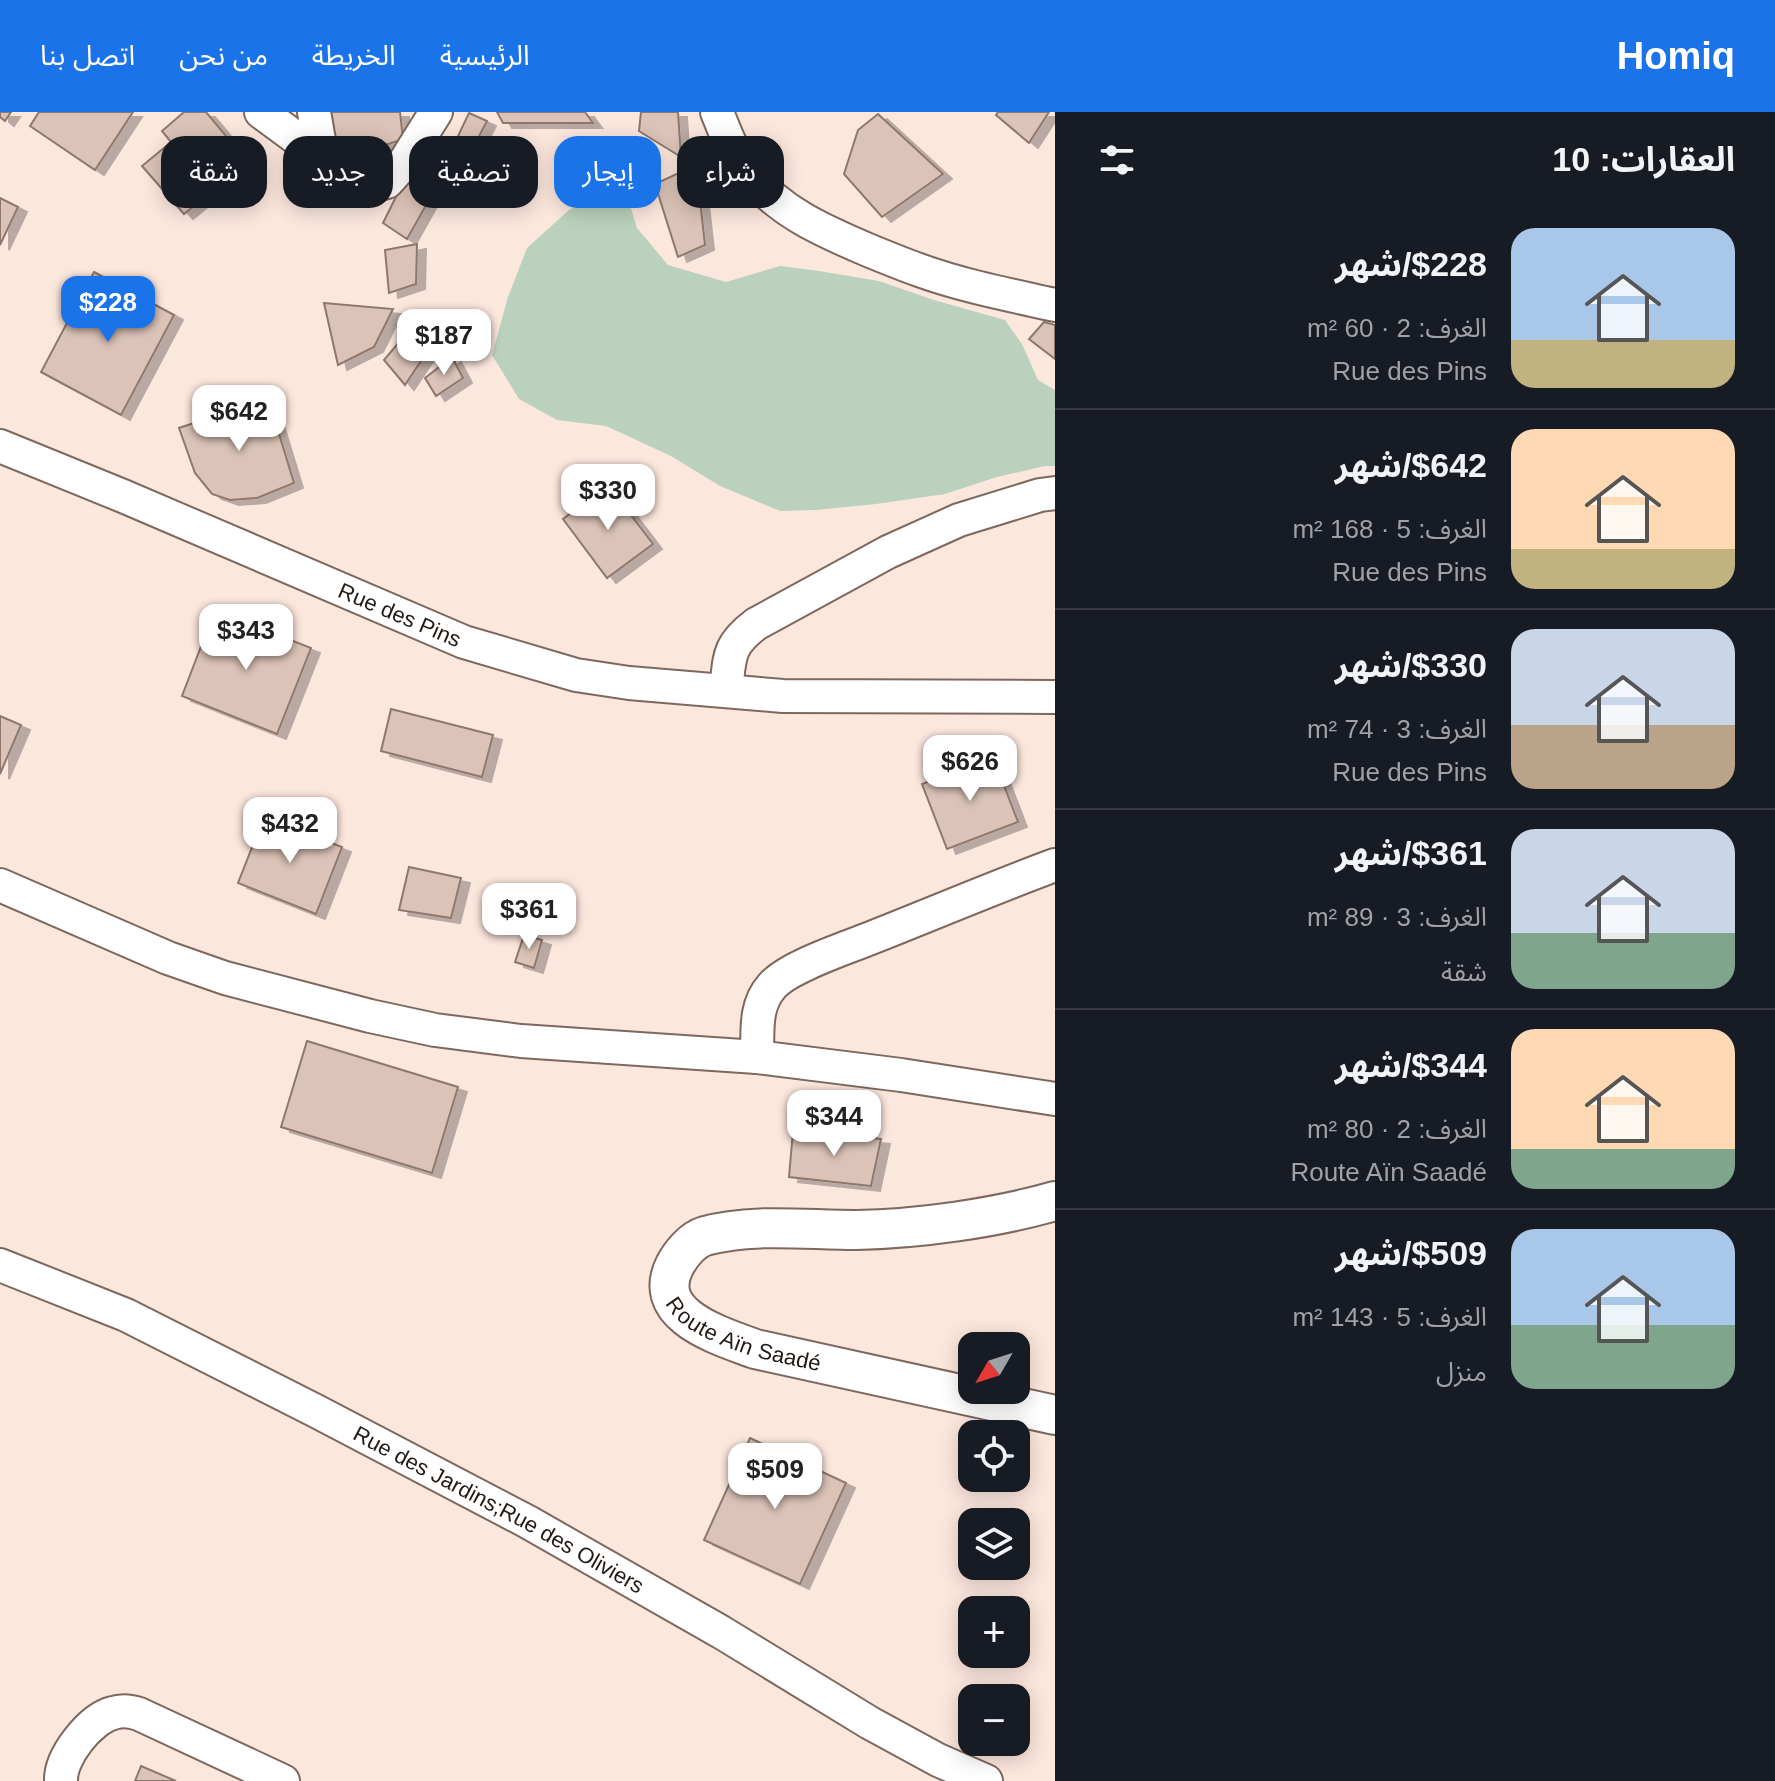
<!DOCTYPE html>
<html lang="ar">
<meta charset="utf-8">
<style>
body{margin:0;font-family:Arial,"Noto Sans Arabic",sans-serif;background:#20242c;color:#f1f3f6;direction:rtl;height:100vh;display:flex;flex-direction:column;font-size:30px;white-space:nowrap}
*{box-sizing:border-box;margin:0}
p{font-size:26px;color:#9ea1a6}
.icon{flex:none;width:44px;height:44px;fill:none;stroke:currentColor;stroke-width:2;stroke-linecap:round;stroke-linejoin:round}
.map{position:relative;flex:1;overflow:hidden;direction:ltr}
.side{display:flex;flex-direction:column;background:#171b24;width:720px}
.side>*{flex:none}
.hud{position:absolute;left:24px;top:24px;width:760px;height:72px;direction:rtl;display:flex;gap:16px}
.needle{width:52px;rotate:231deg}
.controls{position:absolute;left:958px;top:1220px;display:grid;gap:16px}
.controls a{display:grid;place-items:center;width:72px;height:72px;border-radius:16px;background:#171b24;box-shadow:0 4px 20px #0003;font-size:40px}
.price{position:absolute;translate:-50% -68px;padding:0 18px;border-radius:16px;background:#fff;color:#222;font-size:26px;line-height:52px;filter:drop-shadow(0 2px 4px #0008)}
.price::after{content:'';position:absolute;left:50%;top:48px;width:24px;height:18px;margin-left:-12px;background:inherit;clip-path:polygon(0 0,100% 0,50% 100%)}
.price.current{background:#1a73e8;color:#fff}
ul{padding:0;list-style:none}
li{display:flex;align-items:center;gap:24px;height:200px;padding:0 40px}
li+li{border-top:2px solid #363941}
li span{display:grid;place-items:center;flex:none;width:224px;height:160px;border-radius:24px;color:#555}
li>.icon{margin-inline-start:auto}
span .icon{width:96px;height:96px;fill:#fffc;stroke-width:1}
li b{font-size:34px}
h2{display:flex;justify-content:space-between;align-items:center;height:96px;padding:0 40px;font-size:34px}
.tag{padding:0 28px;border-radius:24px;background:#171b24;box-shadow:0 4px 20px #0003;font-size:28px;line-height:72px}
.tag.current{background:#1a73e8;color:#fff}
header{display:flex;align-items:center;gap:48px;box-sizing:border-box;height:112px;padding:0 40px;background:#1a73e8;color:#fff}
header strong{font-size:38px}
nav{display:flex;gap:44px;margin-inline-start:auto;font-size:28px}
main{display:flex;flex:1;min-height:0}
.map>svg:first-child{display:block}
</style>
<header>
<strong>Homiq</strong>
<nav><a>الرئيسية</a><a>الخريطة</a><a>من نحن</a><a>اتصل بنا</a></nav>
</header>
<main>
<section class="side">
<h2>العقارات: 10<svg class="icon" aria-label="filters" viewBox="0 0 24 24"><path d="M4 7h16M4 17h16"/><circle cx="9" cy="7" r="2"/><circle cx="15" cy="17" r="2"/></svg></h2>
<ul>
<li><span style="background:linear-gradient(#a9c7e8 70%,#c2b280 0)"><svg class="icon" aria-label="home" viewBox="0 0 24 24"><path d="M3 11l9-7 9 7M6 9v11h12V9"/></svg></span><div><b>$228/شهر</b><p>الغرف: 2 · 60 m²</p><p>Rue des Pins</p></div></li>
<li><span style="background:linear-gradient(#ffd9b3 75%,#c2b280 0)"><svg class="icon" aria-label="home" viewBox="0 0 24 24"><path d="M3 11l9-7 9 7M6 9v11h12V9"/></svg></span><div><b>$642/شهر</b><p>الغرف: 5 · 168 m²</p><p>Rue des Pins</p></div></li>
<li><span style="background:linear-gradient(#c9d6e8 60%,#b9a48a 0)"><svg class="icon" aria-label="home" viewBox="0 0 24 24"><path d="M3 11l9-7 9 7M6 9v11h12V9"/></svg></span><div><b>$330/شهر</b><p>الغرف: 3 · 74 m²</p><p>Rue des Pins</p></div></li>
<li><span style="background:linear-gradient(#c9d6e8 65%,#7fa58c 0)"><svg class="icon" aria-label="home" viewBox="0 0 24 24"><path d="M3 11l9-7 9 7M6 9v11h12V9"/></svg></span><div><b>$361/شهر</b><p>الغرف: 3 · 89 m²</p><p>شقة</p></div></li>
<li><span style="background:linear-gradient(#ffd9b3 75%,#7fa58c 0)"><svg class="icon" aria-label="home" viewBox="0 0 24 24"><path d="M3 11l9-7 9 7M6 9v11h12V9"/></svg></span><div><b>$344/شهر</b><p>الغرف: 2 · 80 m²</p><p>Route Aïn Saadé</p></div></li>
<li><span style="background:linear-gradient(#a9c7e8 60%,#7fa58c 0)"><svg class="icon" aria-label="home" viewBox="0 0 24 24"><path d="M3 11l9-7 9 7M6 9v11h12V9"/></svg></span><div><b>$509/شهر</b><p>الغرف: 5 · 143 m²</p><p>منزل</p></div></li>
</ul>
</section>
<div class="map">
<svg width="1055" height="1669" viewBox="0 0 1055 1669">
<defs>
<filter id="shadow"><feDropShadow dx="9" dy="5" stdDeviation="0" flood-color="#0004"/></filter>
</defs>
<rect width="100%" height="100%" fill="#fce7dd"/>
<path fill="#bad2bd" d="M624,74L637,116L668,153L726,170L780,154L819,159L879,169L934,188L1005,208L1022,232L1038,268L1055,278V354H1045L997,365L945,382L876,392L816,398L780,399L720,374L671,344L606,314L557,308L519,287L492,243L508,185L527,136L569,98Z"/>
<g fill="#dbc3b7" stroke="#8e786d" stroke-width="2" filter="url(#shadow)">
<path d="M0,0H11L5,9L0,5Z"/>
<path d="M39,0H133L95,58L30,14Z"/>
<path d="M184,0H206L237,37L223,50L236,65L209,88L205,85L184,102L142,54L171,30L162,19Z"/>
<path d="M325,0H400L403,27L336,50Z"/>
<path d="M497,0H585L593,11H503Z"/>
<path d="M641,0H678L681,45L639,19Z"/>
<path d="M998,0H1049L1029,31L996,3Z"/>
<path d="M469,1L487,9L475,32L458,24Z"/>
<path d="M878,2L943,62L882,105L844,62L858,18Z"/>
<path d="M426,24L456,40L407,127L383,111Z"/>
<path d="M696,53L705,133L678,145L655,72Z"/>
<path d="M0,86L18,95L0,133Z"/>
<path d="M417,132L416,172L389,181L385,138Z"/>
<path d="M94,160L174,203L121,303L41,260Z"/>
<path d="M324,191L393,197L374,235L338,253Z"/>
<path d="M416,210L433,231L405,273L384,248Z"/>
<path d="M1044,210L1055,213V247L1029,227Z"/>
<path d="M452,245L463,266L436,284L425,266Z"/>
<path d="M258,290L272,299L294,371L257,386L230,388L212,382L195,361L179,316Z"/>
<path d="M608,373L653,432L607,466L563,407Z"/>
<path d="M215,498L311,536L277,622L182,584Z"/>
<path d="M391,597L493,623L482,665L381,639Z"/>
<path d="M0,604L21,613L0,662Z"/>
<path d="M993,645L1018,710L947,737L922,672Z"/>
<path d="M264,705L342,735L316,802L238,771Z"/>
<path d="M409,755L461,766L451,806L399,798Z"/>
<path d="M524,823L542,828L534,856L515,850Z"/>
<path d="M307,929L458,975L432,1061L281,1015Z"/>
<path d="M793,1019L881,1027L871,1074L789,1065Z"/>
<path d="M750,1326L846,1371L800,1472L704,1428Z"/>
<path d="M141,1654L176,1669H135Z"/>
</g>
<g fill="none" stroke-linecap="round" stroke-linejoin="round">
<defs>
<g id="minor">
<path d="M261,0L322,45"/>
<path d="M314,0L322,45L350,69L375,73L387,70L404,51L436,0"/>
<path d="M717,0C725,20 733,42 747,60C780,100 821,118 868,138C885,145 902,152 919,158C963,174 1010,183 1055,193"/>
<path id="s1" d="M0,334L123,384L464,530L576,563L629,571L783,584L1055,585"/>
<path d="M726,578C730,545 727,534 756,512L888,440L959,408L1040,383L1055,381"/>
<path d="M0,773L168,846L225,866L370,904L435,918L521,929L757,945L901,963L1055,987"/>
<path d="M757,945C758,920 754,894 772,874C788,855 846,836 871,826C932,802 993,776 1055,753"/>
<path id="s2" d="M0,1153L126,1203L316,1299L528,1410L721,1520L870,1611L938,1648L986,1669"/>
<path d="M61,1669C60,1645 90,1607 113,1601C122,1598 130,1599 139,1602L283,1669"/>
</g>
<g id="tertiary">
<path id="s3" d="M1055,1089C996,1106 918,1117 856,1118C806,1118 753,1111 705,1124C692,1128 681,1142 675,1153C649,1204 721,1224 755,1237L1055,1303"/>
</g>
</defs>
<use href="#minor" stroke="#7e685d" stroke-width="36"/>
<use href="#tertiary" stroke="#7e685d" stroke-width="42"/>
<use href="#minor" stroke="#fff" stroke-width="32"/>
<use href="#tertiary" stroke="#fff" stroke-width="38"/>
</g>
<g text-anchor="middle" stroke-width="6" stroke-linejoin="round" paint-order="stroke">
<g font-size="22" fill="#221a15" stroke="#fce7dd">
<text dy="8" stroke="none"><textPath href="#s1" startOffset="434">Rue des Pins</textPath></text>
<text dy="8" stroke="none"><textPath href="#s3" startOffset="514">Route Aïn Saadé</textPath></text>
<text dy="8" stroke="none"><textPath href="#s2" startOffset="556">Rue des Jardins;Rue des Oliviers</textPath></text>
</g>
</g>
</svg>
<div class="controls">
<a><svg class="needle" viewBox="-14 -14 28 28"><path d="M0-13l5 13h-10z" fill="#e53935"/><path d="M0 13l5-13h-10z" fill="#9ea1a6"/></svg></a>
<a><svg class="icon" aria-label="locate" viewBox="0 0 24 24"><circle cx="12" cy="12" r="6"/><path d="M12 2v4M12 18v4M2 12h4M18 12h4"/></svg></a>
<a><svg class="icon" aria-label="layers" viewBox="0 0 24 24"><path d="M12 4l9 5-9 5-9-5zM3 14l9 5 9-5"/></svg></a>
<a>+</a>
<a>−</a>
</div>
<b class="price current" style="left:108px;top:232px">$228</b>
<b class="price" style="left:444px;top:265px">$187</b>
<b class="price" style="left:239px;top:341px">$642</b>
<b class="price" style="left:608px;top:420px">$330</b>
<b class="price" style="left:246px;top:560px">$343</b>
<b class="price" style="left:970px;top:691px">$626</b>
<b class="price" style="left:290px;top:753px">$432</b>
<b class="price" style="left:529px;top:839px">$361</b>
<b class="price" style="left:834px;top:1046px">$344</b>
<b class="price" style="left:775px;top:1399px">$509</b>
<div class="hud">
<a class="tag">شراء</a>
<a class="tag current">إيجار</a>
<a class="tag">تصفية</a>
<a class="tag">جديد</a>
<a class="tag">شقة</a>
</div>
</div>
</main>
